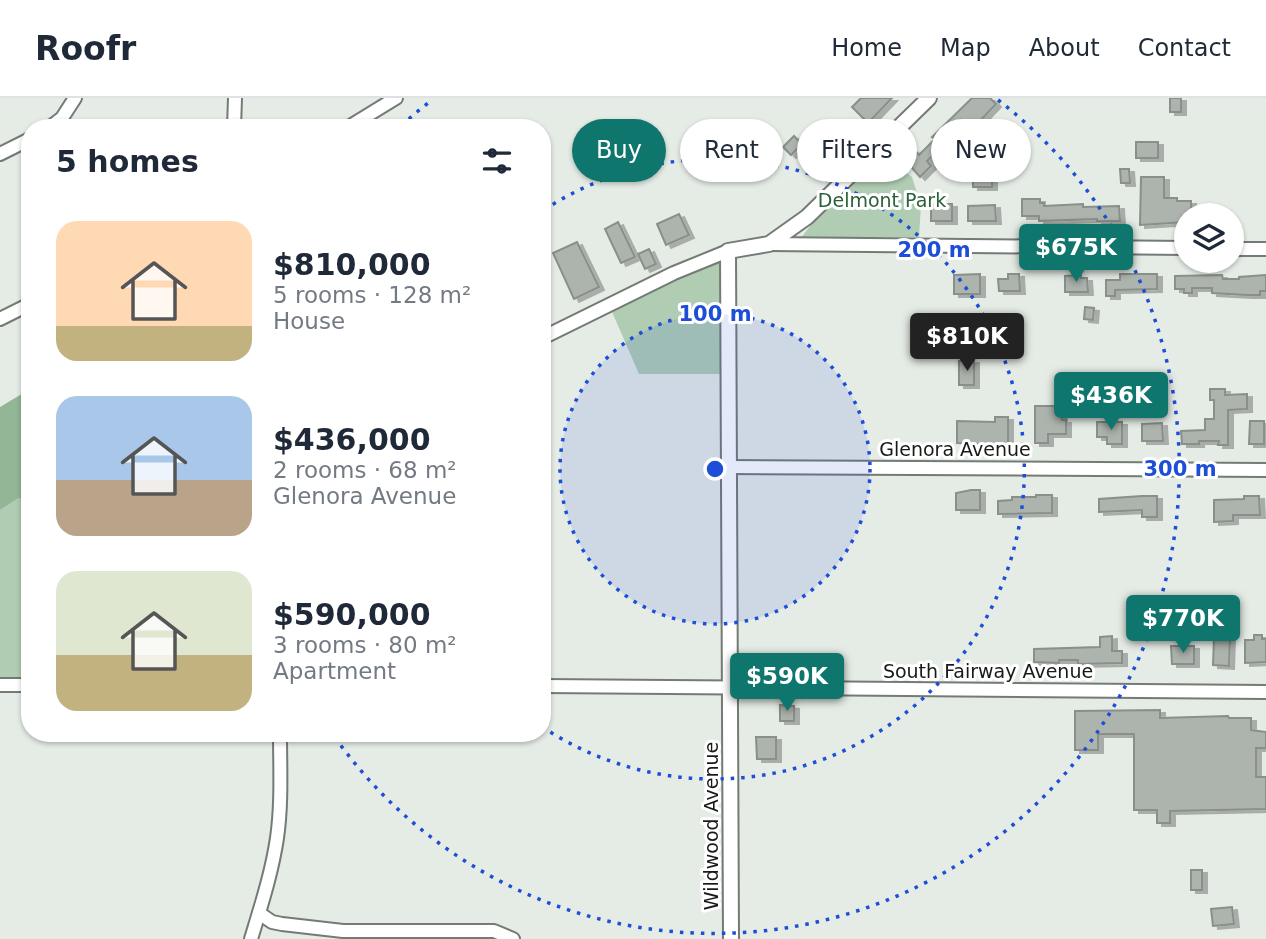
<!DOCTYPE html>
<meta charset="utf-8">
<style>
body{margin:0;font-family:"DejaVu Sans",sans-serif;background:#f6f6f7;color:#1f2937;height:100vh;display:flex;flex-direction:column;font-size:26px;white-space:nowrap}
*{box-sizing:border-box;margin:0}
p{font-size:23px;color:#747a83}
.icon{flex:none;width:38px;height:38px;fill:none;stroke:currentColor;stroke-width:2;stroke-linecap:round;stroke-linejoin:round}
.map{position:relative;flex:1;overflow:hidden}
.details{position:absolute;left:21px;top:21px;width:530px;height:623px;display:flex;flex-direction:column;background:#fff;border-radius:28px;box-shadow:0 2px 5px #0004}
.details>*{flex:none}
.hud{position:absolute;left:572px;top:21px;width:588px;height:63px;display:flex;gap:14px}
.controls{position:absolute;left:1174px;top:105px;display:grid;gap:14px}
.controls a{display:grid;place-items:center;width:70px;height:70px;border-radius:50%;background:#fff;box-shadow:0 2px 5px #0004;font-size:35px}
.price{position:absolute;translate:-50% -60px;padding:0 16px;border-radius:7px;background:#0f766e;color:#fff;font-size:23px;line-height:46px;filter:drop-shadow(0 2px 4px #0008)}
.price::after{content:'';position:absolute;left:50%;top:42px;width:21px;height:16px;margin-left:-10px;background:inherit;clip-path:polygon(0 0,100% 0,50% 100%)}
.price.on{background:#222;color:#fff}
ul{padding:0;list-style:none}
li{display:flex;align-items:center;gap:21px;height:175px;padding:0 35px}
li span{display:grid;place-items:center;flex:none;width:196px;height:140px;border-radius:21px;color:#555}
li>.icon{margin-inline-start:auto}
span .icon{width:84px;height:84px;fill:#fffc;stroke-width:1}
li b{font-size:30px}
h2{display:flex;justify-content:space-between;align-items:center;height:84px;padding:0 35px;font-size:30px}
.chip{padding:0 24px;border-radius:32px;background:#fff;box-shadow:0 2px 5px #0004;font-size:24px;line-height:63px}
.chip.on{background:#0f766e;color:#fff}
header{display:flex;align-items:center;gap:42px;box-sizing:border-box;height:98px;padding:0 35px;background:#fff;border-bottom:2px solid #e0e1e3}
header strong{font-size:33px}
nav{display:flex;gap:38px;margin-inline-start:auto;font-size:24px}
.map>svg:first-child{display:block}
</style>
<header>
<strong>Roofr</strong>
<nav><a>Home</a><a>Map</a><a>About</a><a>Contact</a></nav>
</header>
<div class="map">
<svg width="1266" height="841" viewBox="0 0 1266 841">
<defs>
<filter id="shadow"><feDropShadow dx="5" dy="3" stdDeviation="0" flood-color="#0004"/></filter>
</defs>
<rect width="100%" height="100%" fill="#e5ece6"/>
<g fill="#b0cdb3">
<path d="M879,53L912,79L921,107L919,139L801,140L810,128Z"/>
<path d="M728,153V276H639L609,207Z"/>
<path d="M19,400L30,401V587H0V412Z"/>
</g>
<path fill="#93b697" d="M30,291V401L19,400L0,412V309Z"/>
<g fill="#adb3ad" stroke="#898f89" stroke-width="2" filter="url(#shadow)">
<path d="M861,0H892L868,25L852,9Z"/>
<path d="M972,0H990L996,6L977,26L988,38L981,44L968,31L946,53L942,49L927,63L931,68L920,79L905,62L915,52L919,57L935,41L932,39Z"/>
<rect x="1170" y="0" width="11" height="14"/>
<path d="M794,38L802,46L791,57L783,49Z"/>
<rect x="1136" y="44" width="22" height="16"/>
<path d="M973,70H983V78L992,77V89H973Z"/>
<path d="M1120,71H1129L1130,85H1121Z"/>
<path d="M1141,79H1164V100H1177V103H1191V117H1186V124L1140,127Z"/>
<path d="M1022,101H1040V105H1044V108L1083,106V109L1119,108L1120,123H1097V121L1039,123V118H1022Z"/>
<rect x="931" y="106" width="21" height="17"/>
<path d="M995,107L996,123H968V108Z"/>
<path d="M679,116L689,137L666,147L657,126Z"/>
<path d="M618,124L635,159L621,165L605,131Z"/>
<path d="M577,144L599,189L574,201L553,155Z"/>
<path d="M649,151L656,166L645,171L638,156Z"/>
<path d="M980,176V196H954V177Z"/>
<path d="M1008,176H1019L1020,193H999L998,181H1008Z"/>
<path d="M1120,176H1157V191L1115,192V198H1106V182H1120Z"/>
<path d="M1081,177V180H1087L1088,194H1065V178Z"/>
<path d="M1222,177L1223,181H1239V179L1266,177V193H1260V197H1247L1212,195V190H1192V195H1184V191H1175V178Z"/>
<path d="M1085,209L1094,210L1093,222L1084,221Z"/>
<path d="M974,262V287H959V263Z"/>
<path d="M1210,291H1225V297L1247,296V311L1228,312V347H1218L1219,343H1199V346H1182L1181,333L1205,332V321H1214V302H1210Z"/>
<path d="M1035,308H1061L1062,322H1066V336H1048V345H1035Z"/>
<path d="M995,319H1008V347L957,345V323L995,324Z"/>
<path d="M1250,323H1264V346H1249Z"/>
<path d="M1097,324H1122V346H1107V339H1097Z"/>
<path d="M1162,325L1163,343H1142V326Z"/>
<path d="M971,392H980V412H956V395Z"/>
<path d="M1036,397H1052V415L998,416V403L1012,402V399H1036Z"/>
<path d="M1142,398H1157V419H1142V412L1099,414V401Z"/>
<path d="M1244,398H1259L1260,417H1233V423L1214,424V402L1244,401Z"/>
<path d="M1254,537H1262V541H1266V564L1245,565V542H1254Z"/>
<path d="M1112,538V553H1122V565L1078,566V562H1059V565L1034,564V551L1100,549V539Z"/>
<path d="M1214,539H1230L1229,568L1213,567Z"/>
<path d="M1171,548H1194V566H1172Z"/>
<path d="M780,607L794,608V623H780Z"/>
<path d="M1160,612V620L1228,618L1229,620H1251V632L1266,634V650H1256V679H1266V711L1170,713V725H1157V712H1134V636H1098V652H1075V613Z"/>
<path d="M756,639H776V661H757Z"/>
<rect x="1191" y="772" width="11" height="20"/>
<path d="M1232,809L1234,826L1213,828L1211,811Z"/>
</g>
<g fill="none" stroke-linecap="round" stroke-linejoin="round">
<defs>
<g id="minor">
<path d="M49,30L62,20L75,0"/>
<path d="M234,30L235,0"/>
<path d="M347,30L396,0"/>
<path d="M0,56L30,41"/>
<path d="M769,146L1186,150"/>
<path d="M1232,151H1266"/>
<path d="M0,221L30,206"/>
<path d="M542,240L674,175L728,153"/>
<path d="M728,369L1266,372"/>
<path d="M0,587H30"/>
<path d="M542,588L1266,594"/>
<path d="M259,815L272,824L282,826L343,833H494L513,841"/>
<path d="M251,841C261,808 272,774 277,740C282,705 280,670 280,635"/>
</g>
<path id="tertiary" d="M731,841L728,153L769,146L807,119L929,0"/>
</defs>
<use href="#minor" stroke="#747a74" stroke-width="16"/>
<use href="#tertiary" stroke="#747a74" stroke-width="18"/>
<use href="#minor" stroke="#fff" stroke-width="12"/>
<use href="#tertiary" stroke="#fff" stroke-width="14"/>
</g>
<circle cx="715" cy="371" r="155" fill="#1d4ed8" fill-opacity=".12"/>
<g fill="none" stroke="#1d4ed8" stroke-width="3.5" stroke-dasharray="3.5 7">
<circle cx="715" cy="371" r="155"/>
<path d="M544 112A310 310 0 1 1 544 630"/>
<path d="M401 28A465 465 0 0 1 432 2M998 2A465 465 0 1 1 334 638"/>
</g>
<g text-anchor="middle" stroke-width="6" stroke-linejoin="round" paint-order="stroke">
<g font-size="19" fill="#2b6036" stroke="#fff">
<text x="882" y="109">Delmont Park</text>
</g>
<g font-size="19" fill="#181a18" stroke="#fff">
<text x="955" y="358">Glenora Avenue</text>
<text x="988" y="580">South Fairway Avenue</text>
<text transform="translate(711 728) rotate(-90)" y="7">Wildwood Avenue</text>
</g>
</g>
<circle cx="715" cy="371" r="10" fill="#1d4ed8" stroke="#fff" stroke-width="3.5"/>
<g font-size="21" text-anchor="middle" font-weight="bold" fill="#1d4ed8" stroke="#fff" stroke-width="6" stroke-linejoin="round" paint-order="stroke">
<text x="934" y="159">200 m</text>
<text x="715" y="223">100 m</text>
<text x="1180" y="378">300 m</text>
</g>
</svg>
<div class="controls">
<a><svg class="icon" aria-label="layers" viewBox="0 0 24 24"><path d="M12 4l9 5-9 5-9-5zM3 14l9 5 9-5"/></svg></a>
</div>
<b class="price" style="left:1076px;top:186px">$675K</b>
<b class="price on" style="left:967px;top:275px">$810K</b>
<b class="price" style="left:1111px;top:334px">$436K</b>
<b class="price" style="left:1183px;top:557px">$770K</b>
<b class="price" style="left:787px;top:615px">$590K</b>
<div class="hud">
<a class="chip on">Buy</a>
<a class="chip">Rent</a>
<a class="chip">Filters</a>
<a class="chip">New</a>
</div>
<section class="details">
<h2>5 homes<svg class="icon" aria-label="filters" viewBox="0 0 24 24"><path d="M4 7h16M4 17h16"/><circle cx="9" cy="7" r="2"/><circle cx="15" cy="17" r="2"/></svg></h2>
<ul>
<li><span style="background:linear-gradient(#ffd9b3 75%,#c2b280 0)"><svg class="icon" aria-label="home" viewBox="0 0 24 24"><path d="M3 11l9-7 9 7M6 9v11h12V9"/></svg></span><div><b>$810,000</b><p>5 rooms · 128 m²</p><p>House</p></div></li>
<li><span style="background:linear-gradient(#a9c7e8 60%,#b9a48a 0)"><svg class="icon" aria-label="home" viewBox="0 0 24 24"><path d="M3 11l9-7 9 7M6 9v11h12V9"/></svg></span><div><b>$436,000</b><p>2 rooms · 68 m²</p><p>Glenora Avenue</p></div></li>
<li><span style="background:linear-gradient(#dfe7d0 60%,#c2b280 0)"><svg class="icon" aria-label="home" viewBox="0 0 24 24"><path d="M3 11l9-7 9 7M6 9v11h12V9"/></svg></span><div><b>$590,000</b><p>3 rooms · 80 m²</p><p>Apartment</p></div></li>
</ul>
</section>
</div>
